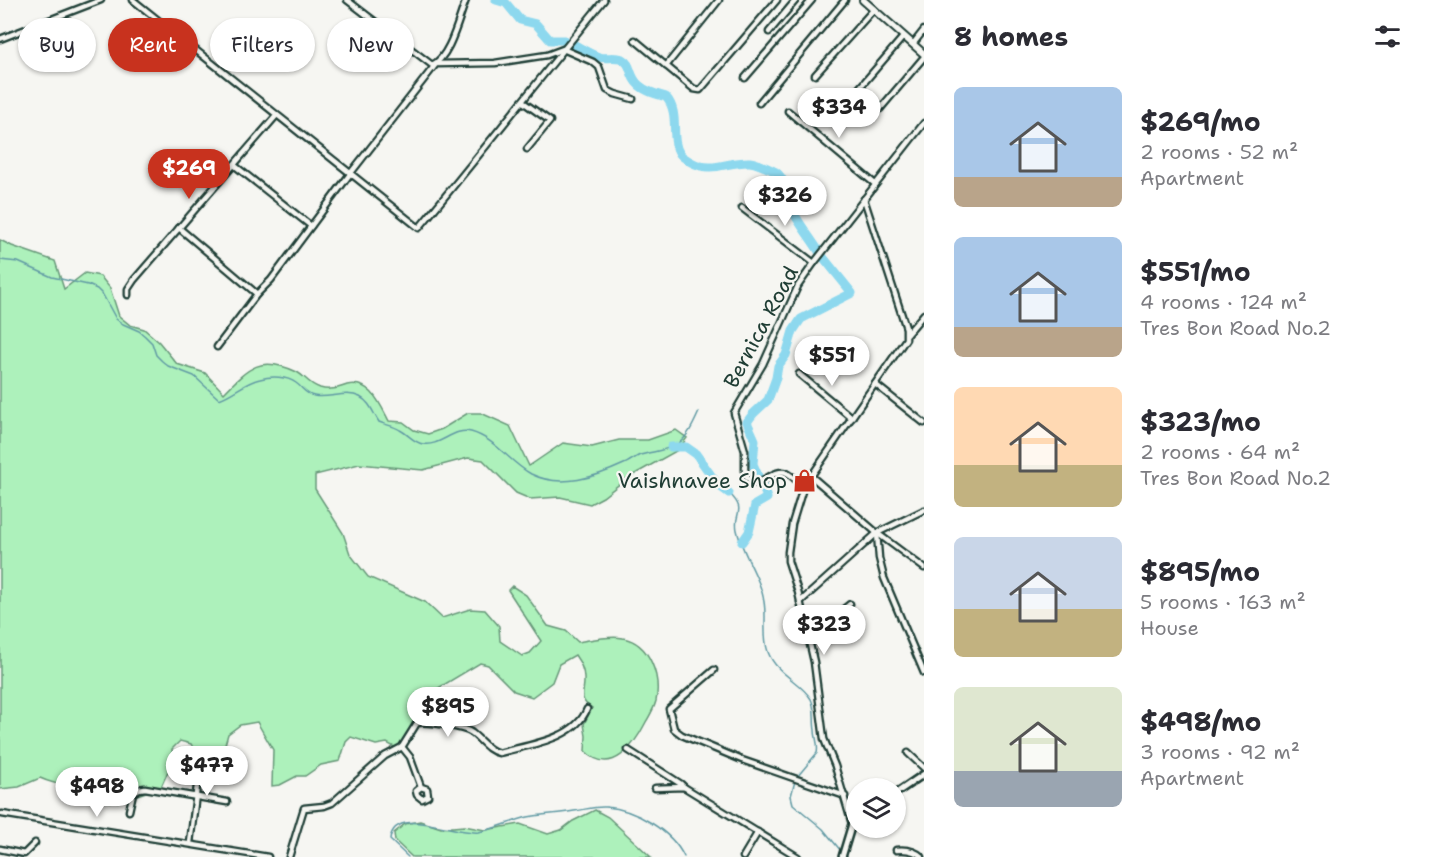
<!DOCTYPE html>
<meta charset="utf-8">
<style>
body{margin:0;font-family:"Shantell Sans",sans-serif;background:#f7f7f7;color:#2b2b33;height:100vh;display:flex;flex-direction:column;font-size:22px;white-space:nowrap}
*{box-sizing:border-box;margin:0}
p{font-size:20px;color:#7c7c81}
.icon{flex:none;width:33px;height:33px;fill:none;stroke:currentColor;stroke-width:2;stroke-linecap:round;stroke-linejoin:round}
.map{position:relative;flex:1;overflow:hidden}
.drawer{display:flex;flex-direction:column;background:#fff;width:510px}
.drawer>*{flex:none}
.top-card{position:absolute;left:18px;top:18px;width:570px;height:54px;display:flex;gap:12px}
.buttons{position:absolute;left:846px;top:778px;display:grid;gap:12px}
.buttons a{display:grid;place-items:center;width:60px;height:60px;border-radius:50%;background:#fff;box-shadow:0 2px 4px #0004;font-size:30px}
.price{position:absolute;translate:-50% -51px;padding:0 14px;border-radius:21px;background:#fff;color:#222;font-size:20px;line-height:39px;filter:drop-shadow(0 2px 3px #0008)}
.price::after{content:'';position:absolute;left:50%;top:36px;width:18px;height:14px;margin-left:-9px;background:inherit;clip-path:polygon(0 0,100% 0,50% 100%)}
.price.active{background:#c8321e;color:#fff}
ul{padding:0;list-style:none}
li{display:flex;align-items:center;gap:18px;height:150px;padding:0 30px}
li span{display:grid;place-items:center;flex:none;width:168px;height:120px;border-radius:9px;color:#555}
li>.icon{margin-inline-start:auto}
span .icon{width:72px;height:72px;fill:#fffc;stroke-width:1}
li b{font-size:26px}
h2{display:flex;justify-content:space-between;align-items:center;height:72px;padding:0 30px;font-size:26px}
.pill{padding:0 21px;border-radius:27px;background:#fff;box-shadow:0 2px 4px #0004;font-size:21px;line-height:54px}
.pill.active{background:#c8321e;color:#fff}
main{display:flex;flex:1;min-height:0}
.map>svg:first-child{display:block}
</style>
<main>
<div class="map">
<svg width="924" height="857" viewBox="0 0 924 857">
<rect width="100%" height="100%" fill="#f6f6f2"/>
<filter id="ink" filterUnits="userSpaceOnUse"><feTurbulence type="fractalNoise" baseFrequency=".0167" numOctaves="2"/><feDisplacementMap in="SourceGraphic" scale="12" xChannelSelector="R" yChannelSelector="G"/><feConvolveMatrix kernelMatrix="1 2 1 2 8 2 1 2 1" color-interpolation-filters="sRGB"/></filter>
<g filter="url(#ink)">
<g fill="#adf1bb" stroke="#669778" stroke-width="1.5">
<path d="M0,240L12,246L55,261L64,289L85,273L100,276L110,288L119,316L130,325L144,329L159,342L177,364L205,373L224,393C249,367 261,355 297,372C306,377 308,384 320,388C330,391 338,388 347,385C371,380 380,404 389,421L403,422L414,430L428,434L442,429L468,413H481L510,426L529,466L563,443L592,447L619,440H648L676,430L687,438L678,450L626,479L603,497L590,504L560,497L530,499L516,493L483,460L468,458L423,470L359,464L315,475V489L343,533L350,554L368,577L425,602L442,618L470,609L485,610L499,626L500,641L522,656L530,653L541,641L508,590L512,586L526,595L548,626L566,631L578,642C591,640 609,635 623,638C650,643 661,677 656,701C654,709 650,715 646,722C635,744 612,778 585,751L586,736L584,724L592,708C577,700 585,692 584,678C584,670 580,662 575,655L559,664L552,682L532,697L514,691L488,665L480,663L430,693L398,749L387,743L376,745L351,737L346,742L340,761L321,765L305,776H297L280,785L272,786L273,750L257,722L240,725L228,734L223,752L210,767L209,778L196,786L187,780L195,751L191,744L180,741L172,749L173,760L161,787L117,802L101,801C95,791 100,782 95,772L87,771C67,786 63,788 40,778L19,787L0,789Z"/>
<path d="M595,810L608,817L651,857H412L395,841L394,833L405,824L420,821L441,828L464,826L485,830L520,824L548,834L561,830L573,821Z"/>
</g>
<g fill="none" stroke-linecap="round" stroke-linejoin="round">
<g stroke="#619aa4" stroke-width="1.5">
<path d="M0,260L18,262L52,277L88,285L97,289L103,295L116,319L123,324L139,331L145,336L152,343L156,355L162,361L168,366L194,376L219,399C234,394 245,382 260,379C271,376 287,376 296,383C303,388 305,394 314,396C329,399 346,390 360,397C370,402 373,413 379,422C386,425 394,426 400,430C408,434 414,443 423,444C440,447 454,427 471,432C496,439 509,462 531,474C561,489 596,477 624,464C629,462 634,458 640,455C653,451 668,451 679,443C689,435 694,423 699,412"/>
<path d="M729,493C748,512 733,512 737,530C742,554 761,578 764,602C767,619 762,635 768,652C777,675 800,681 811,699C816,709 813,720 815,730C815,739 819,744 817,753L797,777"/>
<path d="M795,781L791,796L793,804L823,829L841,851"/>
<path d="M408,857L390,840C393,804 456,835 479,832C495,829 512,821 528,817C543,814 558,814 574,811C584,810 595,806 606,807C635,809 672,831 684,857"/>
</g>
<g stroke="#8dd8ee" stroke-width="9">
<path d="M496,0L506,3L520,20L536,24L550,40H564"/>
<path d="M573,44C581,48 590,54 599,57C606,59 615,56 622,59C631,64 629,71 634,79C640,90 655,94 666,97C681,114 669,138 680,154C682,157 688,160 691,162C713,174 727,161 750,162C758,163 768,168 776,172C784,178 785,187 787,197C793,217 809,235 820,253"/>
<path d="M671,447H686L696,454L718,485L729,493"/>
<path d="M759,478L753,464L755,440L747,422L753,414L768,400L776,378L778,366L786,355L793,331L801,319L852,293L823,257"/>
<path d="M742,542L749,532L755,505L767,498L762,485"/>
</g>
<defs>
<g id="minor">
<path d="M133,0L419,228C481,153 542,76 604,0"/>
<path d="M347,0L432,65C450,58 459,17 466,0"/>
<path d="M769,32L796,0"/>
<path d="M0,39L101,0"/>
<path d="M635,40L694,89L700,90L777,0"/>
<path d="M913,44L924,30"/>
<path d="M666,66L719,0"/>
<path d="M815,75L874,9"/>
<path d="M745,78L812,0"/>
<path d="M849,100L904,36"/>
<path d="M523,102L550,121L527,149"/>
<path d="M759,103L845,0"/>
<path d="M880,109L924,57"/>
<path d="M788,111L875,184"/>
<path d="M234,165L311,226"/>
<path d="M742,208L814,263"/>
<path d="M179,228L257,294L217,347"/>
<path d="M257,294L271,280L350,174L436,64L495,63L547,55L563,49L593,62L599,67L607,90L615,94L633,99"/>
<path d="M128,295V289L134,280L276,116"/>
<path d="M907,334L924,314"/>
<path d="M799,374L852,418"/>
<path d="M875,384L924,423"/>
<path d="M811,476L877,533L924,568"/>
<path d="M803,488C782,462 780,473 756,483L747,478L745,472V451L734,413L763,364L798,286L814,263L924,123"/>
<path d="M877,533L879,558L884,578L924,673"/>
<path d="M800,602L877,533L924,510"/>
<path d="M808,637L850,604"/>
<path d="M714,670L669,709L674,729L682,735L742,760L845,796"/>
<path d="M402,747L410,757L421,787L427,789L428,796L422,799L417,795L416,791L421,787"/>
<path d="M628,750L681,784L684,787"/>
<path d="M908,753L924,768"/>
<path d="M655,788L684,787L798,857"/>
<path d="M129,811L133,793L139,789L145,788L227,802"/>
<path d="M2,814L268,857"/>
<path d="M852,824L835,766L824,739L814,662L798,592L788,561V552L792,524L803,488L906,339V328L864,199"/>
<path d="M190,843L198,778L203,759L233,762"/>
<path d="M0,849L24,854L35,843"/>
<path d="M896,850C905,849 915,850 922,857"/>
<path d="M289,857L304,808L324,806L332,803L385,756L402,747L417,723C427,721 464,727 472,733C481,740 488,751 499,753C527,745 575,740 587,709"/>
<path d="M743,857L758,832"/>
</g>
<g id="tertiary">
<path d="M896,793L924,774"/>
<path d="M842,857L852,824L856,820"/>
</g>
<path id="secondary" d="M863,0L924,54"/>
</defs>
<use href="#minor" stroke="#1f3d34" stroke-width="9"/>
<use href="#tertiary" stroke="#1f3d34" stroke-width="10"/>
<use href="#secondary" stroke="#1f3d34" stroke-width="10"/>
<use href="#minor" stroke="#f6f6f2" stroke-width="4.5"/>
<use href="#tertiary" stroke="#f6f6f2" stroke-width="5"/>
<use href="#secondary" stroke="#f6f6f2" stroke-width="6"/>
</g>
</g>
<defs>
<symbol id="shop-bare" viewBox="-9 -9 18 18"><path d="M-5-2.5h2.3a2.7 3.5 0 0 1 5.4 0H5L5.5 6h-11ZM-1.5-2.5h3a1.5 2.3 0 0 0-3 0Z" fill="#c8321e" stroke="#f6f6f2" stroke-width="2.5" paint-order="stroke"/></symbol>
</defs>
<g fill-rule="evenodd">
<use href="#shop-bare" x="788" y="464" width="33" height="33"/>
</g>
<g text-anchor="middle" stroke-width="4.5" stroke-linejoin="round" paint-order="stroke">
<g font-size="21" fill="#1f3d34" stroke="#f6f6f2">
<text transform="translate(761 327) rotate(-62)" y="7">Bernica Road</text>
</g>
<g font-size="21" fill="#1f3d34" stroke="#f6f6f2" text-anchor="end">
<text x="787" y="488">Vaishnavee Shop</text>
</g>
</g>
</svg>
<div class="buttons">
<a><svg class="icon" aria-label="layers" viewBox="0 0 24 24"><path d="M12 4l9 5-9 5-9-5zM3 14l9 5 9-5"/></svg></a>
</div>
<b class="price" style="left:839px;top:139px">$334</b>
<b class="price active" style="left:189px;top:200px">$269</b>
<b class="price" style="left:785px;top:227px">$326</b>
<b class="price" style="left:832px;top:387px">$551</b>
<b class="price" style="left:824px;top:656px">$323</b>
<b class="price" style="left:448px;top:738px">$895</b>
<b class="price" style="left:207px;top:797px">$477</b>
<b class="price" style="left:97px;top:818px">$498</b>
<div class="top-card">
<a class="pill">Buy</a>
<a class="pill active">Rent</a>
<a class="pill">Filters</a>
<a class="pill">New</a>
</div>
</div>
<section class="drawer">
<h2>8 homes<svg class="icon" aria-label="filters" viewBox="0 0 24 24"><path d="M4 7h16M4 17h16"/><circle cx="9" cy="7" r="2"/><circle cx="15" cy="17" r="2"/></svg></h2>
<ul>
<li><span style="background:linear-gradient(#a9c7e8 75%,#b9a48a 0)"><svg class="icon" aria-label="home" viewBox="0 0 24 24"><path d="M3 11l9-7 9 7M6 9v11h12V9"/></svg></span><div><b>$269/mo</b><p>2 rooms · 52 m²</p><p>Apartment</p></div></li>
<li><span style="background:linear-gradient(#a9c7e8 75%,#b9a48a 0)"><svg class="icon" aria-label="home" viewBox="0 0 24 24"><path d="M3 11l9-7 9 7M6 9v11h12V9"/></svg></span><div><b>$551/mo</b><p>4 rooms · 124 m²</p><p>Tres Bon Road No.2</p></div></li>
<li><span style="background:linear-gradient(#ffd9b3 65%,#c2b280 0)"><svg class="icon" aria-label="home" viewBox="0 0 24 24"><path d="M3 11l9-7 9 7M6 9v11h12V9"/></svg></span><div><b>$323/mo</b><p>2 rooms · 64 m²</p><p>Tres Bon Road No.2</p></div></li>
<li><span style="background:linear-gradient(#c9d6e8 60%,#c2b280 0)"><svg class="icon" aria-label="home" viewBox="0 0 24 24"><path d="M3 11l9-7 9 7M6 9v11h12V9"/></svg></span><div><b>$895/mo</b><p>5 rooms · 163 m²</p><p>House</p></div></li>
<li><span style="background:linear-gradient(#dfe7d0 70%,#9aa5b1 0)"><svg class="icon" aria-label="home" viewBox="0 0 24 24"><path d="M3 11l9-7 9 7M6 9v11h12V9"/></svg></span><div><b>$498/mo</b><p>3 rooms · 92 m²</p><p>Apartment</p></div></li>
</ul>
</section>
</main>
